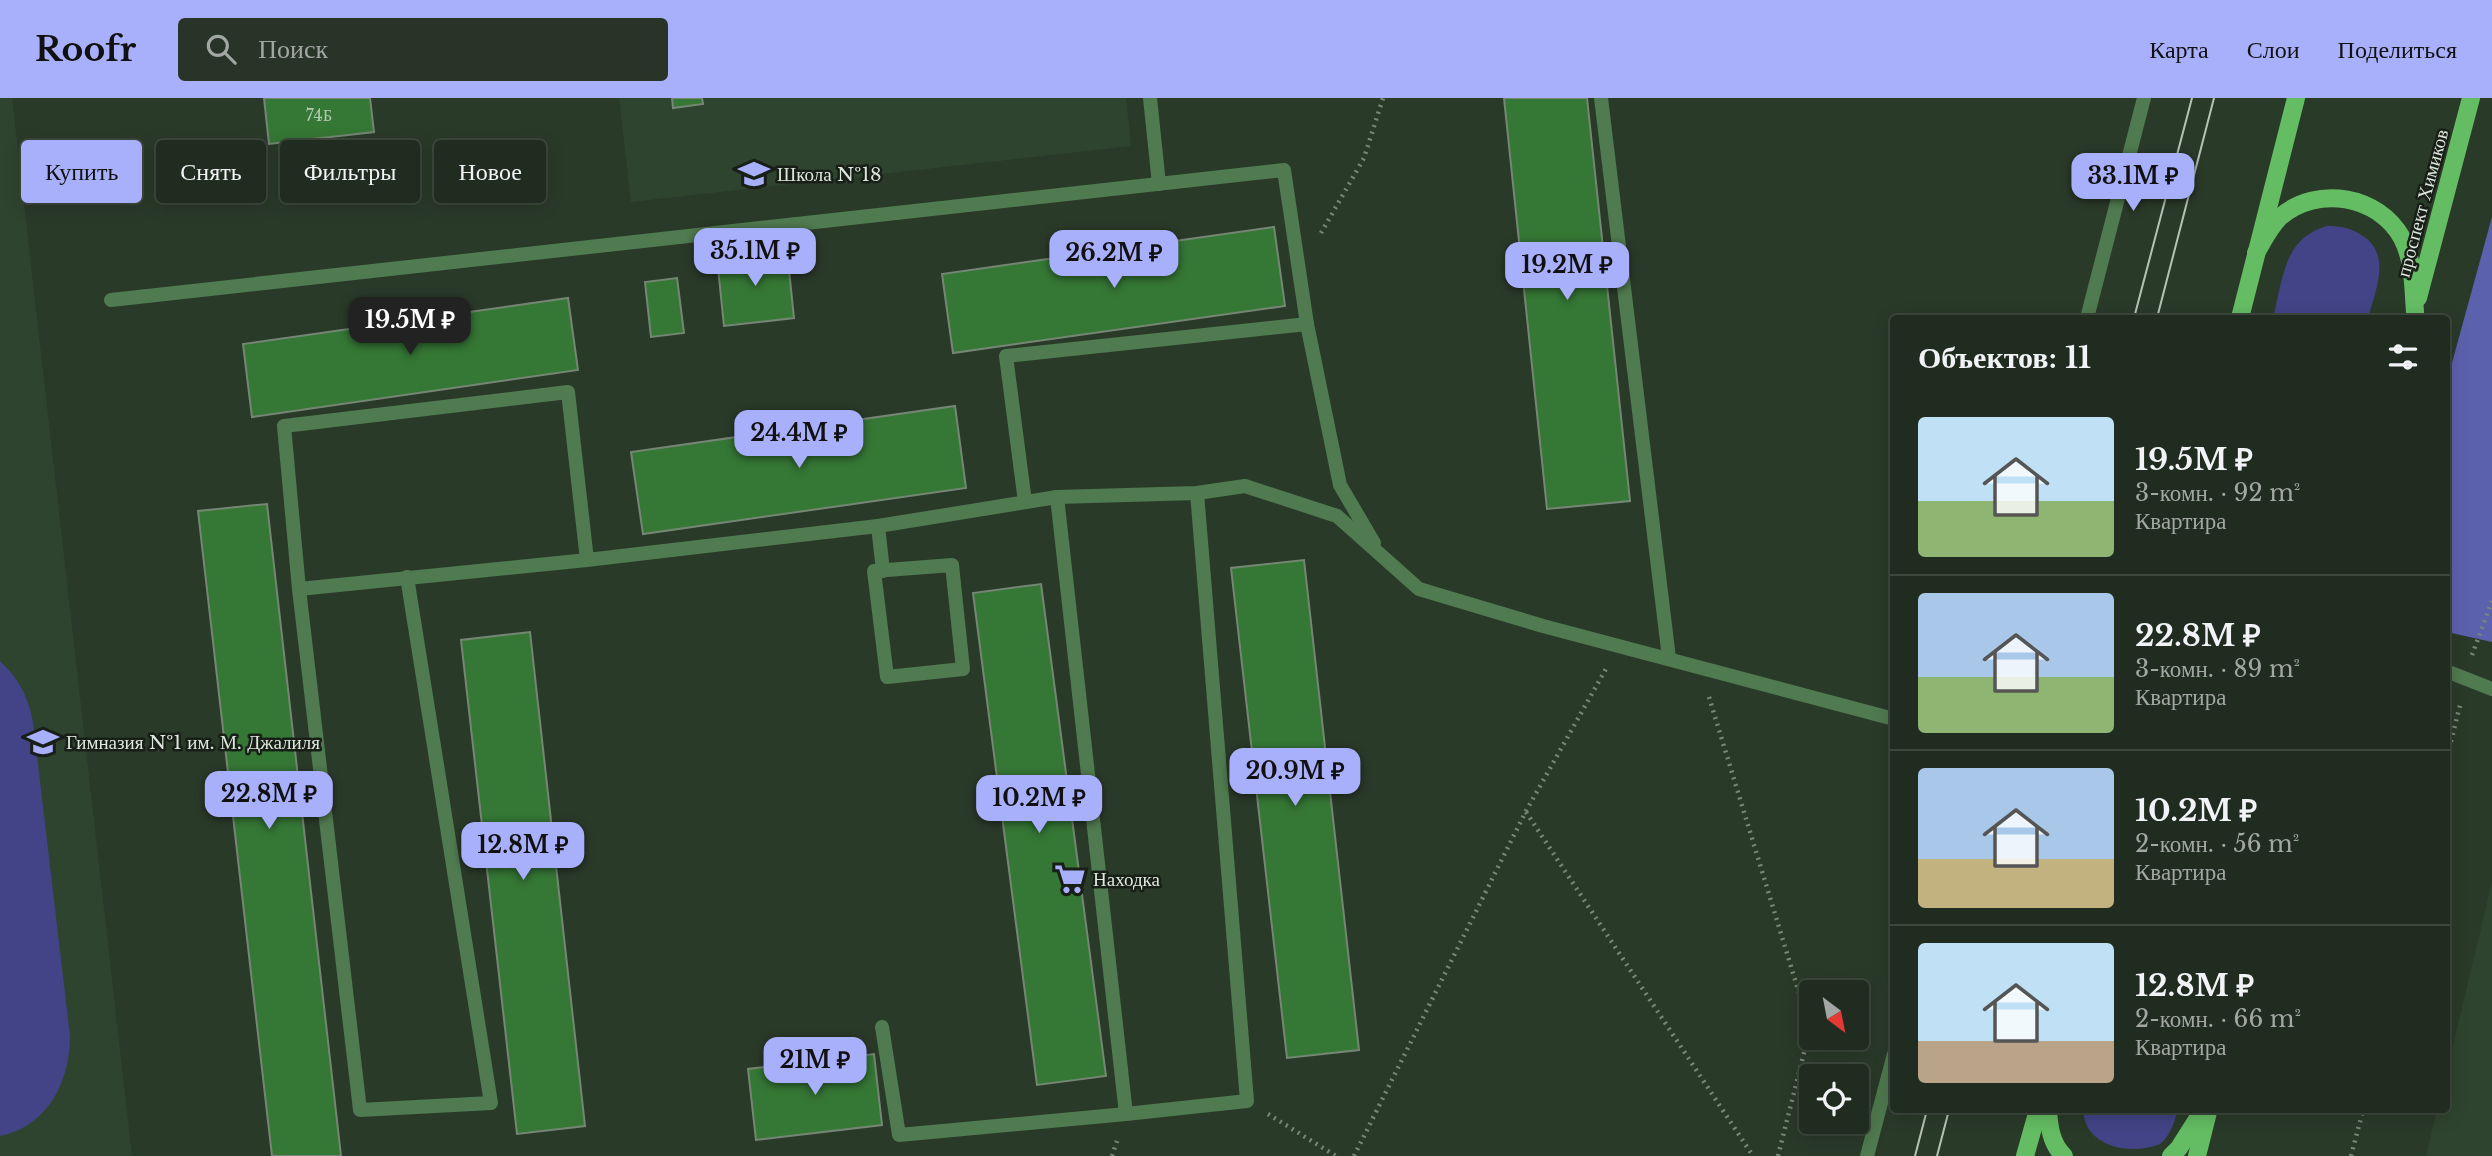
<!DOCTYPE html>
<html lang="ru">
<meta charset="utf-8">
<style>
body{margin:0;font-family:"Libre Baskerville",serif;background:#283428;color:#f1f3f6;height:100vh;display:flex;flex-direction:column;font-size:26px;white-space:nowrap}
*{box-sizing:border-box;margin:0}
p{font-size:23px;color:#a2a7a4}
.icon{flex:none;width:38px;height:38px;fill:none;stroke:currentColor;stroke-width:2;stroke-linecap:round;stroke-linejoin:round}
.map{position:relative;flex:1;overflow:hidden}
.side{position:absolute;left:1890px;top:217px;width:560px;height:798px;display:flex;flex-direction:column;background:#202c1f;border-radius:7px;box-shadow:0 4px 18px #0003,0 0 0 2px #3d483d}
.side>*{flex:none}
.hud{position:absolute;left:21px;top:42px;width:665px;height:63px;display:flex;gap:14px}
.needle{width:46px;rotate:148deg}
.buttons{position:absolute;left:1799px;top:882px;display:grid;gap:14px}
.buttons a{display:grid;place-items:center;width:70px;height:70px;border-radius:7px;background:#202c1f;box-shadow:0 4px 18px #0003,0 0 0 2px #3d483d;font-size:35px}
.price{position:absolute;translate:-50% -60px;padding:0 16px;border-radius:14px;background:#a8b0fc;color:#111;font-size:23px;line-height:46px;filter:drop-shadow(0 2px 4px #0008)}
.price::after{content:'';position:absolute;left:50%;top:42px;width:21px;height:16px;margin-left:-10px;background:inherit;clip-path:polygon(0 0,100% 0,50% 100%)}
.price.current{background:#222;color:#fff}
ul{padding:0;list-style:none}
li{display:flex;align-items:center;gap:21px;height:175px;padding:0 28px}
li+li{border-top:2px solid #3d483d}
li span{display:grid;place-items:center;flex:none;width:196px;height:140px;border-radius:7px;color:#555}
li>.icon{margin-inline-start:auto}
span .icon{width:84px;height:84px;fill:#fffc;stroke-width:1}
li b{font-size:30px}
h2{display:flex;justify-content:space-between;align-items:center;height:84px;padding:0 28px;font-size:30px}
.tag{padding:0 24px;border-radius:7px;background:#202c1f;box-shadow:0 4px 18px #0003,0 0 0 2px #3d483d;font-size:24px;line-height:63px}
.tag.current{background:#a8b0fc;color:#111}
header{display:flex;align-items:center;gap:42px;box-sizing:border-box;height:98px;padding:0 35px;background:#a8b0fc;color:#111}
header strong{font-size:33px}
nav{display:flex;gap:38px;margin-inline-start:auto;font-size:24px}
.search{width:490px;height:63px;background:#283428;display:flex;align-items:center;gap:18px;box-sizing:border-box;padding:0 24px;border-radius:7px;color:#a2a7a4;font-size:26px}
.map>svg:first-child{display:block}
</style>
<header>
<strong>Roofr</strong>
<div class="search"><svg class="icon" aria-label="search" viewBox="0 0 24 24"><circle cx="10" cy="10" r="6"/><path d="M15 15l6 6"/></svg>Поиск</div>
<nav><a>Карта</a><a>Слои</a><a>Поделиться</a></nav>
</header>
<div class="map">
<svg width="2492" height="1058" viewBox="0 0 2492 1058">
<rect width="100%" height="100%" fill="#2a3a29"/>
<g fill="#2f442e">
<path d="M0,0H12L132,1058H0Z"/>
<path d="M619,0H1126L1131,48L631,104Z"/>
<path d="M2492,784V1058H2426L2437,1012H2446L2447,973Z"/>
</g>
<g fill="#424487">
<path d="M2327,128C2341,128 2351,130 2363,138C2392,157 2375,194 2368,220H2273C2283,182 2283,140 2327,128Z"/>
<path d="M0,563C19,581 28,599 33,624L70,938C70,983 48,1028 0,1038Z"/>
<path d="M2083,1012H2178C2174,1024 2171,1037 2160,1046C2130,1058 2085,1049 2083,1012Z"/>
</g>
<path fill="#5c61ae" d="M2492,119V544L2447,534V283Z"/>
<g fill="#357735" stroke="#758674" stroke-width="2">
<path d="M264,0H370L374,34L269,46Z"/>
<path d="M672,0H702L703,6L673,10Z"/>
<path d="M1504,0H1587L1630,403L1547,411Z"/>
<path d="M1274,129L1285,208L953,255L942,176Z"/>
<path d="M787,153L794,220L724,228L717,160Z"/>
<path d="M677,180L684,235L651,239L645,184Z"/>
<path d="M568,200L578,272L252,319L243,246Z"/>
<path d="M955,308L966,390L643,436L631,354Z"/>
<path d="M267,406L341,1058H272L198,413Z"/>
<path d="M1304,462L1359,952L1287,960L1231,470Z"/>
<path d="M1041,486L1106,978L1037,987L973,495Z"/>
<path d="M530,534L585,1028L517,1036L461,542Z"/>
<path d="M874,956L882,1027L756,1042L748,971Z"/>
</g>
<g fill="none" stroke-linecap="round" stroke-linejoin="round">
<g stroke="#798678" stroke-width="4.5" stroke-dasharray="2 5" stroke-linecap="butt">
<path d="M1321,135L1364,60L1383,0"/>
<path d="M2472,557L2492,503"/>
<path d="M1709,599L1810,931L1778,1058"/>
<path d="M2446,664L2460,607"/>
<path d="M1526,714L1753,1058"/>
<path d="M1268,1016L1336,1058"/>
<path d="M1112,1058L1117,1043"/>
<path d="M1354,1058L1526,713L1607,569"/>
<path d="M2351,1058L2363,1012"/>
</g>
<g stroke="#507a4f" stroke-width="14">
<path d="M1150,0L1159,86"/>
<path d="M1601,0L1669,560"/>
<path d="M111,202L1284,72L1307,226L1340,387L1374,445"/>
<path d="M1057,399L1126,1016L1247,1003L1197,395"/>
<path d="M1025,404L1006,258L1307,226"/>
<path d="M878,428L883,473"/>
<path d="M587,462L568,294L284,328L299,491L587,462L878,428L1057,399L1197,395L1245,388L1337,418L1419,491L1543,528L1894,621"/>
<path d="M952,467L963,571L887,579L874,473Z"/>
<path d="M299,491L360,1012L491,1005L407,479"/>
<path d="M2446,573L2492,591"/>
<path d="M882,929L899,1037L1126,1016"/>
</g>
<g stroke="#507a4f" stroke-width="14">
<path d="M2087,220L2144,0"/>
<path d="M1867,1058L1894,956"/>
</g>
<g stroke="#64bd63" stroke-width="18">
<path d="M2256,155C2263,143 2270,129 2280,119C2317,87 2378,97 2402,140C2414,163 2413,190 2415,214"/>
<path d="M2418,200L2471,0"/>
<path d="M2240,220L2296,0"/>
<path d="M2048,1012C2049,1028 2051,1046 2064,1058"/>
<path d="M2025,1058L2038,1012"/>
<path d="M2171,1058L2179,1050L2203,1012"/>
<path d="M2197,1058L2208,1014"/>
</g>
<g stroke="#b7c2b6" stroke-width="2">
<path d="M2134,220L2192,0"/>
<path d="M2157,220L2214,0"/>
<path d="M1915,1058L1927,1012"/>
<path d="M1937,1058L1949,1012"/>
</g>
</g>
<defs>
<symbol id="school-bare" viewBox="-9 -9 18 18"><path d="M0-5L7-2L0 1L-7-2ZM-4 1L0 2.5L4 1V4Q0 6-4 4Z" fill="#a8b0fc" stroke="#181f17" stroke-width="2.5" paint-order="stroke"/></symbol>
<symbol id="supermarket-bare" viewBox="-9 -9 18 18"><path d="M-6-5.5h2.5l.6 2H6L4.5 2H-2.5L-4.4-4H-6ZM-1.5 3.2a1.3 1.3 0 1 0 .1 0ZM3 3.2a1.3 1.3 0 1 0 .1 0Z" fill="#a8b0fc" stroke="#181f17" stroke-width="2.5" paint-order="stroke"/></symbol>
</defs>
<g fill-rule="evenodd">
<use href="#school-bare" x="732" y="54" width="44" height="44"/>
<use href="#school-bare" x="21" y="622" width="44" height="44"/>
<use href="#supermarket-bare" x="1048" y="759" width="44" height="44"/>
</g>
<g text-anchor="middle" stroke-width="5" stroke-linejoin="round" paint-order="stroke">
<g font-size="16" fill="#b4cbb3">
<text x="319" y="23">74Б</text>
</g>
<g font-size="19" fill="#dee7dd" stroke="#181f17" text-anchor="start">
<text x="777" y="83">Школа №18</text>
<text x="66" y="651">Гимназия №1 им. М. Джалиля</text>
<text x="1093" y="788">Находка</text>
</g>
<g font-size="19" fill="#dee7dd" stroke="#181f17">
<text transform="translate(2422 105) rotate(-75)" y="7">проспект Химиков</text>
</g>
</g>
</svg>
<div class="buttons">
<a><svg class="needle" viewBox="-14 -14 28 28"><path d="M0-13l5 13h-10z" fill="#e53935"/><path d="M0 13l5-13h-10z" fill="#a2a7a4"/></svg></a>
<a><svg class="icon" aria-label="locate" viewBox="0 0 24 24"><circle cx="12" cy="12" r="6"/><path d="M12 2v4M12 18v4M2 12h4M18 12h4"/></svg></a>
</div>
<b class="price" style="left:2133px;top:115px">33.1M ₽</b>
<b class="price" style="left:755px;top:190px">35.1M ₽</b>
<b class="price" style="left:1114px;top:192px">26.2M ₽</b>
<b class="price" style="left:1567px;top:204px">19.2M ₽</b>
<b class="price current" style="left:410px;top:259px">19.5M ₽</b>
<b class="price" style="left:799px;top:372px">24.4M ₽</b>
<b class="price" style="left:1295px;top:710px">20.9M ₽</b>
<b class="price" style="left:269px;top:733px">22.8M ₽</b>
<b class="price" style="left:1039px;top:737px">10.2M ₽</b>
<b class="price" style="left:523px;top:784px">12.8M ₽</b>
<b class="price" style="left:815px;top:999px">21M ₽</b>
<div class="hud">
<a class="tag current">Купить</a>
<a class="tag">Снять</a>
<a class="tag">Фильтры</a>
<a class="tag">Новое</a>
</div>
<section class="side">
<h2>Объектов: 11<svg class="icon" aria-label="filters" viewBox="0 0 24 24"><path d="M4 7h16M4 17h16"/><circle cx="9" cy="7" r="2"/><circle cx="15" cy="17" r="2"/></svg></h2>
<ul>
<li><span style="background:linear-gradient(#bfe0f5 60%,#8fb573 0)"><svg class="icon" aria-label="home" viewBox="0 0 24 24"><path d="M3 11l9-7 9 7M6 9v11h12V9"/></svg></span><div><b>19.5M ₽</b><p>3-комн. · 92 m²</p><p>Квартира</p></div></li>
<li><span style="background:linear-gradient(#a9c7e8 60%,#8fb573 0)"><svg class="icon" aria-label="home" viewBox="0 0 24 24"><path d="M3 11l9-7 9 7M6 9v11h12V9"/></svg></span><div><b>22.8M ₽</b><p>3-комн. · 89 m²</p><p>Квартира</p></div></li>
<li><span style="background:linear-gradient(#a9c7e8 65%,#c2b280 0)"><svg class="icon" aria-label="home" viewBox="0 0 24 24"><path d="M3 11l9-7 9 7M6 9v11h12V9"/></svg></span><div><b>10.2M ₽</b><p>2-комн. · 56 m²</p><p>Квартира</p></div></li>
<li><span style="background:linear-gradient(#bfe0f5 70%,#b9a48a 0)"><svg class="icon" aria-label="home" viewBox="0 0 24 24"><path d="M3 11l9-7 9 7M6 9v11h12V9"/></svg></span><div><b>12.8M ₽</b><p>2-комн. · 66 m²</p><p>Квартира</p></div></li>
</ul>
</section>
</div>
